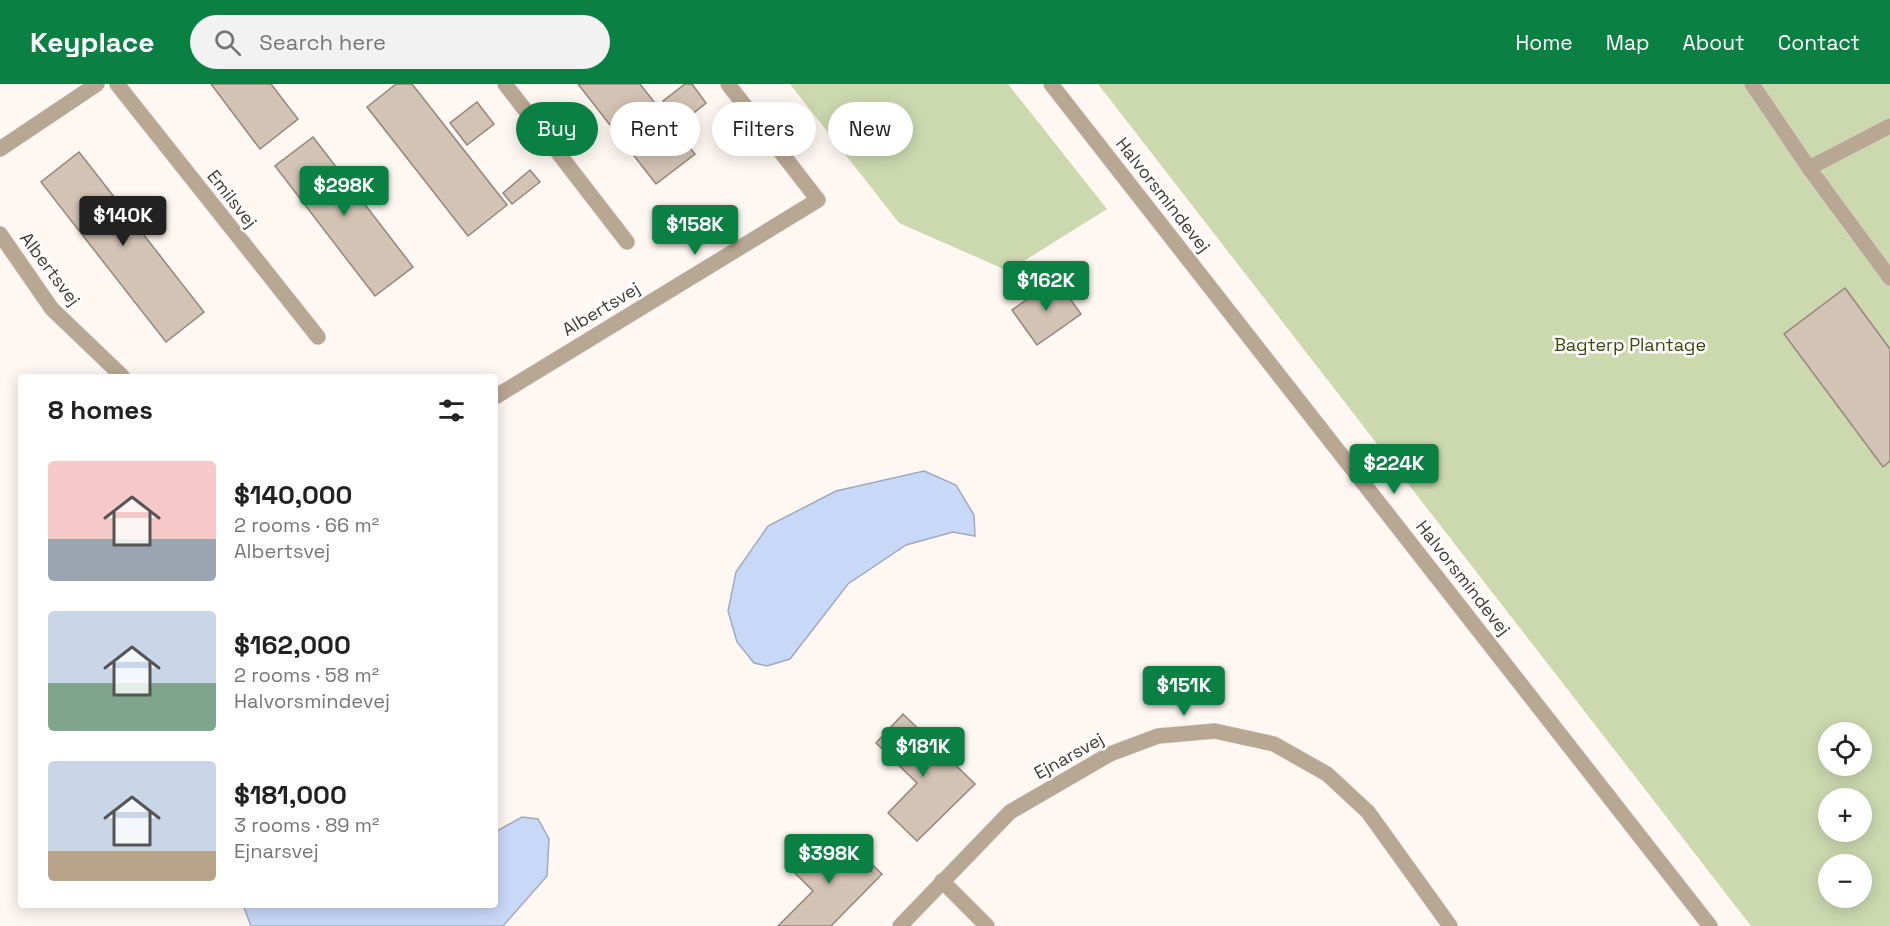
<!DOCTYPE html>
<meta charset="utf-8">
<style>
body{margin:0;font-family:"Space Grotesk",sans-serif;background:#f2f2f2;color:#222;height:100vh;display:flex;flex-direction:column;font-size:22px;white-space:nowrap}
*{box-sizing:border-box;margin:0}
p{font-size:20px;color:#767676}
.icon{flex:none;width:33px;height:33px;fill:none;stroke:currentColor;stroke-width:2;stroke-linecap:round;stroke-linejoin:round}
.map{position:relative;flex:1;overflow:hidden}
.side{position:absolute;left:18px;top:290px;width:480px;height:534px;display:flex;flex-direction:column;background:#fff;border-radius:6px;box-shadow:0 3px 15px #0003}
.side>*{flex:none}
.banner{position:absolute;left:516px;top:18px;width:570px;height:54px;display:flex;gap:12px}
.buttons{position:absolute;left:1818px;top:638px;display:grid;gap:12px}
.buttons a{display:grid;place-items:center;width:54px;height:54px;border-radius:50%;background:#fff;box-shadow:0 3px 15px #0003;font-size:30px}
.price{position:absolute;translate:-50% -51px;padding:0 14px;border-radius:6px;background:#0b8043;color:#fff;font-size:20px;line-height:39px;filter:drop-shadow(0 2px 3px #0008)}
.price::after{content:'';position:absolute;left:50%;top:36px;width:18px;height:14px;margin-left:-9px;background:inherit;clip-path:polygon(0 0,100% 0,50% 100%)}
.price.selected{background:#222;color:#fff}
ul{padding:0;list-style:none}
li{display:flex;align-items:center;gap:18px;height:150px;padding:0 30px}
li span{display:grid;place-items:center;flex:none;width:168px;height:120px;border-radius:6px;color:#555}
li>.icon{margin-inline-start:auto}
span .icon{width:72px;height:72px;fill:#fffc;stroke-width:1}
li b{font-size:26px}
h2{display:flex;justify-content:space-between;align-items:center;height:72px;padding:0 30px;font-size:26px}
.tag{padding:0 21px;border-radius:27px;background:#fff;box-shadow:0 3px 15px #0003;font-size:21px;line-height:54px}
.tag.selected{background:#0b8043;color:#fff}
header{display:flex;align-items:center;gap:36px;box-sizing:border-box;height:84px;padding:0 30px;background:#0b8043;color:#fff}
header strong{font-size:28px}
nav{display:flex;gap:33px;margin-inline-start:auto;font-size:21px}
.search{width:420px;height:54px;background:#f2f2f2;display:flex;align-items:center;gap:15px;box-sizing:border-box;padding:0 21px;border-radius:33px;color:#767676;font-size:22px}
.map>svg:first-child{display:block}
</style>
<header>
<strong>Keyplace</strong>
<div class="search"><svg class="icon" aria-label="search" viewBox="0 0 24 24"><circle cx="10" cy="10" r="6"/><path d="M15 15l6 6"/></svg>Search here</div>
<nav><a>Home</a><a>Map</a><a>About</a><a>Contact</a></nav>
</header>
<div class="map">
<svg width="1890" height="842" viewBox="0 0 1890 842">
<rect width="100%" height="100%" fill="#fff8f2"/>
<g fill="#ccd9af" fill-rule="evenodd">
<path d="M790,0H1008L1107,125L1008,187L899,139Z"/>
<path d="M1098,0H1890V842H1751ZM1828,648H1862V681H1828ZM1828,714H1862V747H1828ZM1828,780H1862V813H1828Z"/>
</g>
<g fill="#c8d8f7" stroke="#a0a9bd" stroke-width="1.5">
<path d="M924,387L956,401L974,431L975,452L953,448L906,461L848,500L790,575L767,582L754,579L737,558L728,527L736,488L768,442L836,407Z"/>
<path d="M522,733L538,735L549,755L547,792L503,842H251L243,821L495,820V748Z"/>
</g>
<g fill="#d3c3b5" stroke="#958679" stroke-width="1.5">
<path d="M211,0H271L298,35L260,65Z"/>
<path d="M396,0H412L507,121L468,152L367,23Z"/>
<path d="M578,0H640L695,70L656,100Z"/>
<path d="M685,0H692L706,19L680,40L663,17Z"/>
<path d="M477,18L494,40L467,61L450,39Z"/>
<path d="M313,53L413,183L375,212L275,82Z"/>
<path d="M79,68L204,228L166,258L41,98Z"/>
<path d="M530,86L540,98L512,120L503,109Z"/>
<path d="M1056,195L1081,230L1037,261L1012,226Z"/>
<path d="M1845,204L1890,265V377L1883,383L1784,250Z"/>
<path d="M903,630L975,700L917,757L888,729L917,699L876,659Z"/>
<path d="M815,754L840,779L855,764L882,790L831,842H778L813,807L788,782Z"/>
</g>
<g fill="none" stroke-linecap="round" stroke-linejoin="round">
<defs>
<g id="minor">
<path d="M117,0L318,253"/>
<path d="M505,0L627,158"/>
<path d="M1051,0L1710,842"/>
<path d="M1752,0L1809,84L1890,194"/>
<path d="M0,65L97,0"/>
<path d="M1809,84L1890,42"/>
<path d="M0,150L52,225L122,292"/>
<path d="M495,313L818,116L728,0"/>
<path d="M942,797L987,842"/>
<path d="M900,842L1010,728L1110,670L1158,652L1215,647L1274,660L1327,690L1368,728L1450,842"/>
</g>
</defs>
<use href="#minor" stroke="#d9d2cc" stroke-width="16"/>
<use href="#minor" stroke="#b8a792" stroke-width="15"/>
</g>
<g text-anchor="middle" stroke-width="5" stroke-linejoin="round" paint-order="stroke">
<g font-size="18" fill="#413a35" stroke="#fff">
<text transform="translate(1163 111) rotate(52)" y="6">Halvorsmindevej</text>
<text transform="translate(232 115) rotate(52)" y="6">Emilsvej</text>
<text transform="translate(50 185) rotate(53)" y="6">Albertsvej</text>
<text transform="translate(601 225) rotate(-31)" y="6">Albertsvej</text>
<text transform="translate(1463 494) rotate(52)" y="6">Halvorsmindevej</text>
<text transform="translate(1069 672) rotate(-29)" y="6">Ejnarsvej</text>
</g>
<g font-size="18" fill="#3a4808" stroke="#fff">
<text x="1630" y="267">Bagterp Plantage</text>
</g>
</g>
</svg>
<div class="buttons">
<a><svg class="icon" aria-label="locate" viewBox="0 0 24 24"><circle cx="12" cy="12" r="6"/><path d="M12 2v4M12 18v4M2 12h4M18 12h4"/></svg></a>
<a>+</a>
<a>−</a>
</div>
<b class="price" style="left:344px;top:133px">$298K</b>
<b class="price selected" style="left:123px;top:163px">$140K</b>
<b class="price" style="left:695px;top:172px">$158K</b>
<b class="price" style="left:1046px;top:228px">$162K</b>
<b class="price" style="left:1394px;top:411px">$224K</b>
<b class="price" style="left:1184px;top:633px">$151K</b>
<b class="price" style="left:923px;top:694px">$181K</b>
<b class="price" style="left:829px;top:801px">$398K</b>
<div class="banner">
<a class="tag selected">Buy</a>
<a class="tag">Rent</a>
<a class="tag">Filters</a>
<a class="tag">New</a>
</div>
<section class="side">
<h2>8 homes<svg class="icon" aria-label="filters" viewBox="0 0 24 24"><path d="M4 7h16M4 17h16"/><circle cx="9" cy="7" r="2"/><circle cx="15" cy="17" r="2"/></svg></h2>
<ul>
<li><span style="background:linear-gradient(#f6c9c9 65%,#9aa5b1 0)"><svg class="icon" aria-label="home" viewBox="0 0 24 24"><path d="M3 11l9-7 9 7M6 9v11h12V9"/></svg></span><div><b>$140,000</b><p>2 rooms · 66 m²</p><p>Albertsvej</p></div></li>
<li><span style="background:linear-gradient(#c9d6e8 60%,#7fa58c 0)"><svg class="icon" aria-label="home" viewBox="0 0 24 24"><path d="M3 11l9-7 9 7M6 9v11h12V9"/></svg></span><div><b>$162,000</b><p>2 rooms · 58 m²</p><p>Halvorsmindevej</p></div></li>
<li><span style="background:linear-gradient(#c9d6e8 75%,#b9a48a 0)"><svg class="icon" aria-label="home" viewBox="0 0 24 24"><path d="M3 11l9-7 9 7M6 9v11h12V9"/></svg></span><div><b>$181,000</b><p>3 rooms · 89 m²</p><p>Ejnarsvej</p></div></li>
</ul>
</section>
</div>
